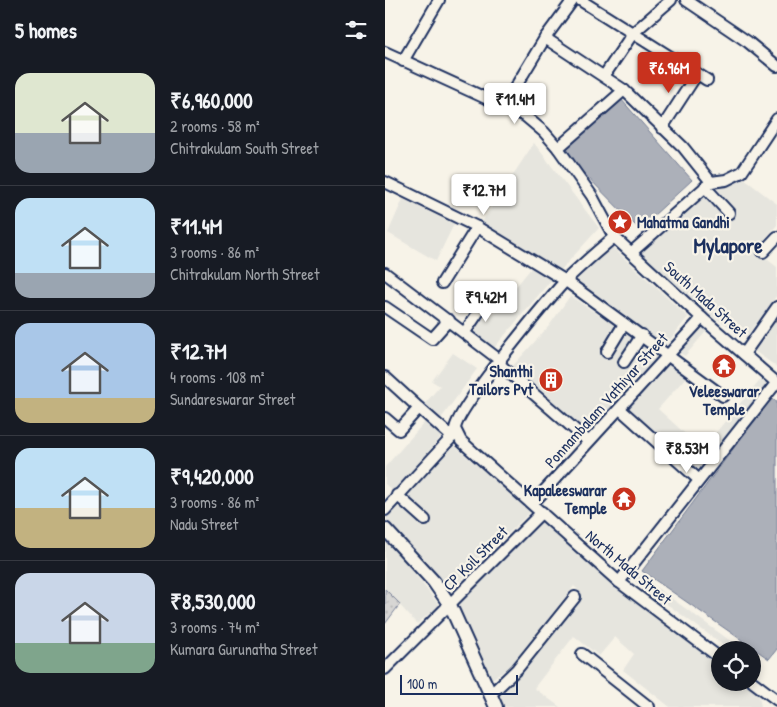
<!DOCTYPE html>
<meta charset="utf-8">
<style>
body{margin:0;font-family:"Patrick Hand",sans-serif;background:#20242c;color:#f1f3f6;height:100vh;display:flex;flex-direction:column;font-size:19px;white-space:nowrap}
*{box-sizing:border-box;margin:0}
p{font-size:16px;color:#9ea1a6}
.icon{flex:none;width:28px;height:28px;fill:none;stroke:currentColor;stroke-width:2;stroke-linecap:round;stroke-linejoin:round}
.map{position:relative;flex:1;overflow:hidden}
.details{display:flex;flex-direction:column;background:#171b24;width:385px}
.details>*{flex:none}
.controls{position:absolute;left:326px;top:641px;display:grid;gap:10px}
.controls a{display:grid;place-items:center;width:50px;height:50px;border-radius:50%;background:#171b24;box-shadow:0 2px 8px #0003;font-size:25px}
.scale{position:absolute;left:15px;bottom:12px;width:118px;box-sizing:border-box;padding-left:5px;border:2px solid #1b2f5e;border-top:0;font-size:14px;line-height:18px;white-space:nowrap;color:#1b2f5e;-webkit-text-stroke:4px #f7f3e8;paint-order:stroke}
.price{position:absolute;translate:-50% -42px;padding:0 11px;border-radius:5px;background:#fff;color:#222;font-size:16px;line-height:32px;filter:drop-shadow(0 1px 2px #0008)}
.price::after{content:'';position:absolute;left:50%;top:30px;width:15px;height:11px;margin-left:-8px;background:inherit;clip-path:polygon(0 0,100% 0,50% 100%)}
.price.current{background:#c8321e;color:#fff}
ul{padding:0;list-style:none}
li{display:flex;align-items:center;gap:15px;height:125px;padding:0 15px}
li+li{border-top:1px solid #363941}
li span{display:grid;place-items:center;flex:none;width:140px;height:100px;border-radius:15px;color:#555}
li>.icon{margin-inline-start:auto}
span .icon{width:60px;height:60px;fill:#fffc;stroke-width:1}
li b{font-size:21px}
h2{display:flex;justify-content:space-between;align-items:center;height:60px;padding:0 15px;font-size:21px}
main{display:flex;flex:1;min-height:0}
.map>svg:first-child{display:block}
</style>
<main>
<section class="details">
<h2>5 homes<svg class="icon" aria-label="filters" viewBox="0 0 24 24"><path d="M4 7h16M4 17h16"/><circle cx="9" cy="7" r="2"/><circle cx="15" cy="17" r="2"/></svg></h2>
<ul>
<li><span style="background:linear-gradient(#dfe7d0 60%,#9aa5b1 0)"><svg class="icon" aria-label="home" viewBox="0 0 24 24"><path d="M3 11l9-7 9 7M6 9v11h12V9"/></svg></span><div><b>₹6,960,000</b><p>2 rooms · 58 m²</p><p>Chitrakulam South Street</p></div></li>
<li><span style="background:linear-gradient(#bfe0f5 75%,#9aa5b1 0)"><svg class="icon" aria-label="home" viewBox="0 0 24 24"><path d="M3 11l9-7 9 7M6 9v11h12V9"/></svg></span><div><b>₹11.4M</b><p>3 rooms · 86 m²</p><p>Chitrakulam North Street</p></div></li>
<li><span style="background:linear-gradient(#a9c7e8 75%,#c2b280 0)"><svg class="icon" aria-label="home" viewBox="0 0 24 24"><path d="M3 11l9-7 9 7M6 9v11h12V9"/></svg></span><div><b>₹12.7M</b><p>4 rooms · 108 m²</p><p>Sundareswarar Street</p></div></li>
<li><span style="background:linear-gradient(#bfe0f5 60%,#c2b280 0)"><svg class="icon" aria-label="home" viewBox="0 0 24 24"><path d="M3 11l9-7 9 7M6 9v11h12V9"/></svg></span><div><b>₹9,420,000</b><p>3 rooms · 86 m²</p><p>Nadu Street</p></div></li>
<li><span style="background:linear-gradient(#c9d6e8 70%,#7fa58c 0)"><svg class="icon" aria-label="home" viewBox="0 0 24 24"><path d="M3 11l9-7 9 7M6 9v11h12V9"/></svg></span><div><b>₹8,530,000</b><p>3 rooms · 74 m²</p><p>Kumara Gurunatha Street</p></div></li>
</ul>
</section>
<div class="map">
<svg width="392" height="707" viewBox="0 0 392 707">
<defs>
<pattern id="grass-dots" width="8" height="8" patternUnits="userSpaceOnUse" patternTransform="scale(1.25)"><rect width="8" height="8" fill="#d7d6d4"/><path d="M2 2h.1M6 6h.1" fill="none" stroke="#b8b8b8" stroke-width="1.8" stroke-linecap="round"/></pattern>
</defs>
<rect width="100%" height="100%" fill="#f7f3e8"/>
<filter id="ink" filterUnits="userSpaceOnUse"><feTurbulence type="fractalNoise" baseFrequency=".02" numOctaves="2"/><feDisplacementMap in="SourceGraphic" scale="10" xChannelSelector="R" yChannelSelector="G"/><feConvolveMatrix kernelMatrix="1 2 1 2 8 2 1 2 1" color-interpolation-filters="sRGB"/></filter>
<g filter="url(#ink)">
<g fill="#e6e5de">
<path d="M149,143L214,228L174,272L97,222Z"/>
<path d="M358,178L392,204V225L370,250L392,267V295L361,337L324,314L255,253L326,191Z"/>
<path d="M18,199L69,224L51,261L3,233Z"/>
<path d="M225,245L303,317L280,346L189,283Z"/>
<path d="M147,267L167,279L109,348L88,333L98,318L103,321Z"/>
<path d="M185,296L275,355L200,437L125,369L164,326Z"/>
<path d="M392,312V367L365,348Z"/>
<path d="M314,323L323,329L300,356L291,351Z"/>
<path d="M68,353L92,369L55,420L60,432L9,492L0,484V467L46,415L37,407L55,386L47,381Z"/>
<path d="M283,359L302,376L273,409L317,449L378,376L384,384L311,475L239,406Z"/>
<path d="M61,444H67L146,511L64,592L0,523V515Z"/>
<path d="M153,515L335,655V682L372,684L376,707H285L238,670L249,654L230,637L214,656L189,636L149,688L175,707H118L109,691L133,666L193,590L189,586L125,667L105,680L68,602Z"/>
<path d="M0,536L54,605L32,624L0,589Z"/>
<path d="M250,572L358,650H345L246,578Z"/>
</g>
<path fill="url(#grass-dots)" stroke="#798299" d="M0,589L15,604L0,624Z"/>
<g fill="#acb0b9" stroke="#727c95">
<path d="M235,98L307,180L254,229L175,149Z"/>
<path d="M386,398L392,402V649L384,659L257,571Z"/>
</g>
<g fill="none" stroke-linecap="round" stroke-linejoin="round">
<defs>
<g id="minor">
<path d="M195,0L322,80"/>
<path d="M301,0L363,42L392,66"/>
<path d="M160,38L239,90L298,147L326,182"/>
<path d="M0,52L140,116L159,132L173,148L207,196L229,237L317,318L392,383"/>
<path d="M18,61L54,0"/>
<path d="M219,76L248,33L286,0"/>
<path d="M119,106L160,38L188,0"/>
<path d="M277,128L312,74"/>
<path d="M173,148L239,90"/>
<path d="M0,182L92,227L181,281L338,396"/>
<path d="M320,187L344,213"/>
<path d="M229,237C213,251 196,265 181,280C162,301 72,408 70,429L76,441L234,582L335,658"/>
<path d="M247,252L326,182L341,180L357,172L392,119"/>
<path d="M378,252L392,237"/>
<path d="M0,273L116,361"/>
<path d="M57,283L92,227"/>
<path d="M0,307L47,339L64,320"/>
<path d="M80,332L101,301"/>
<path d="M222,352L239,324"/>
<path d="M359,354L392,307"/>
<path d="M239,362L257,335"/>
<path d="M113,363L203,441"/>
<path d="M0,377L34,408"/>
<path d="M235,409L314,480"/>
<path d="M0,418L14,430L34,408L67,437"/>
<path d="M12,495L40,520"/>
<path d="M148,503L317,318"/>
<path d="M0,510L67,437L72,434"/>
<path d="M234,582L392,382"/>
<path d="M197,654L264,707"/>
<path d="M0,669L157,512"/>
<path d="M368,682L392,700"/>
<path d="M105,695L132,669L190,597"/>
</g>
<path id="major" d="M0,529L49,582L65,605L111,707"/>
</defs>
<use href="#minor" stroke="#1b2f5e" stroke-width="14"/>
<use href="#major" stroke="#1b2f5e" stroke-width="16"/>
<use href="#minor" stroke="#f7f3e8" stroke-width="10"/>
<use href="#major" stroke="#f7f3e8" stroke-width="12"/>
</g>
</g>
<defs>
<symbol id="sight-disc" viewBox="-11 -11 22 22"><circle r="9.5" fill="#c8321e" stroke="#f7f3e8"/><path d="M0-6L1.8-2.2L6-1.7L2.9 1.2L3.7 5.4L0 3.3L-3.7 5.4L-2.9 1.2L-6-1.7L-1.8-2.2Z" fill="#fff"/></symbol>
<symbol id="temple-disc" viewBox="-11 -11 22 22"><circle r="9.5" fill="#c8321e" stroke="#f7f3e8"/><path d="M0-6L5-2H3V0L6.5 2.5H4V6H1.5V3h-3V6H-4V2.5H-6.5L-3 0V-2H-5Z" fill="#fff"/></symbol>
<symbol id="building-disc" viewBox="-11 -11 22 22"><circle r="9.5" fill="#c8321e" stroke="#f7f3e8"/><path d="M-4-6H4V6H1V3H-1V6H-4ZM-2.5-4.3h1.7v1.8h-1.7ZM.8-4.3h1.7v1.8H.8ZM-2.5-1h1.7V.8h-1.7ZM.8-1h1.7V.8H.8Z" fill="#fff"/></symbol>
</defs>
<g fill-rule="evenodd">
<use href="#sight-disc" x="221" y="208" width="28" height="28"/>
<use href="#temple-disc" x="325" y="352" width="28" height="28"/>
<use href="#building-disc" x="152" y="366" width="28" height="28"/>
<use href="#temple-disc" x="225" y="485" width="28" height="28"/>
</g>
<g text-anchor="middle" stroke-width="4.5" stroke-linejoin="round" paint-order="stroke">
<g font-size="16" font-weight="bold" fill="#1b2f5e" stroke="#f7f3e8" text-anchor="end">
<text x="252" y="228" text-anchor="start">Mahatma Gandhi</text>
<text x="148" y="377">Shanthi<tspan x="148" dy="18">Tailors Pvt</tspan></text>
<text x="339" y="397" text-anchor="middle">Veleeswarar<tspan x="339" dy="18">Temple</tspan></text>
<text x="222" y="496">Kapaleeswarar<tspan x="222" dy="18">Temple</tspan></text>
</g>
<g font-size="16" fill="#1b2f5e" stroke="#f7f3e8">
<text transform="translate(321 299) rotate(42)" y="6">South Mada Street</text>
<text transform="translate(221 400) rotate(-48)" y="6">Ponnambalam Vathiyar Street</text>
<text transform="translate(90 558) rotate(-45)" y="6">CP Koil Street</text>
<text transform="translate(244 567) rotate(40)" y="6">North Mada Street</text>
</g>
<g font-size="21" font-weight="bold" fill="#1b2f5e" stroke="#f7f3e8">
<text x="343" y="253">Mylapore</text>
</g>
</g>
</svg>
<div class="controls">
<a><svg class="icon" aria-label="locate" viewBox="0 0 24 24"><circle cx="12" cy="12" r="6"/><path d="M12 2v4M12 18v4M2 12h4M18 12h4"/></svg></a>
</div>
<div class="scale">100 m</div>
<b class="price current" style="left:284px;top:94px">₹6.96M</b>
<b class="price" style="left:130px;top:125px">₹11.4M</b>
<b class="price" style="left:99px;top:216px">₹12.7M</b>
<b class="price" style="left:101px;top:323px">₹9.42M</b>
<b class="price" style="left:302px;top:474px">₹8.53M</b>
</div>
</main>
